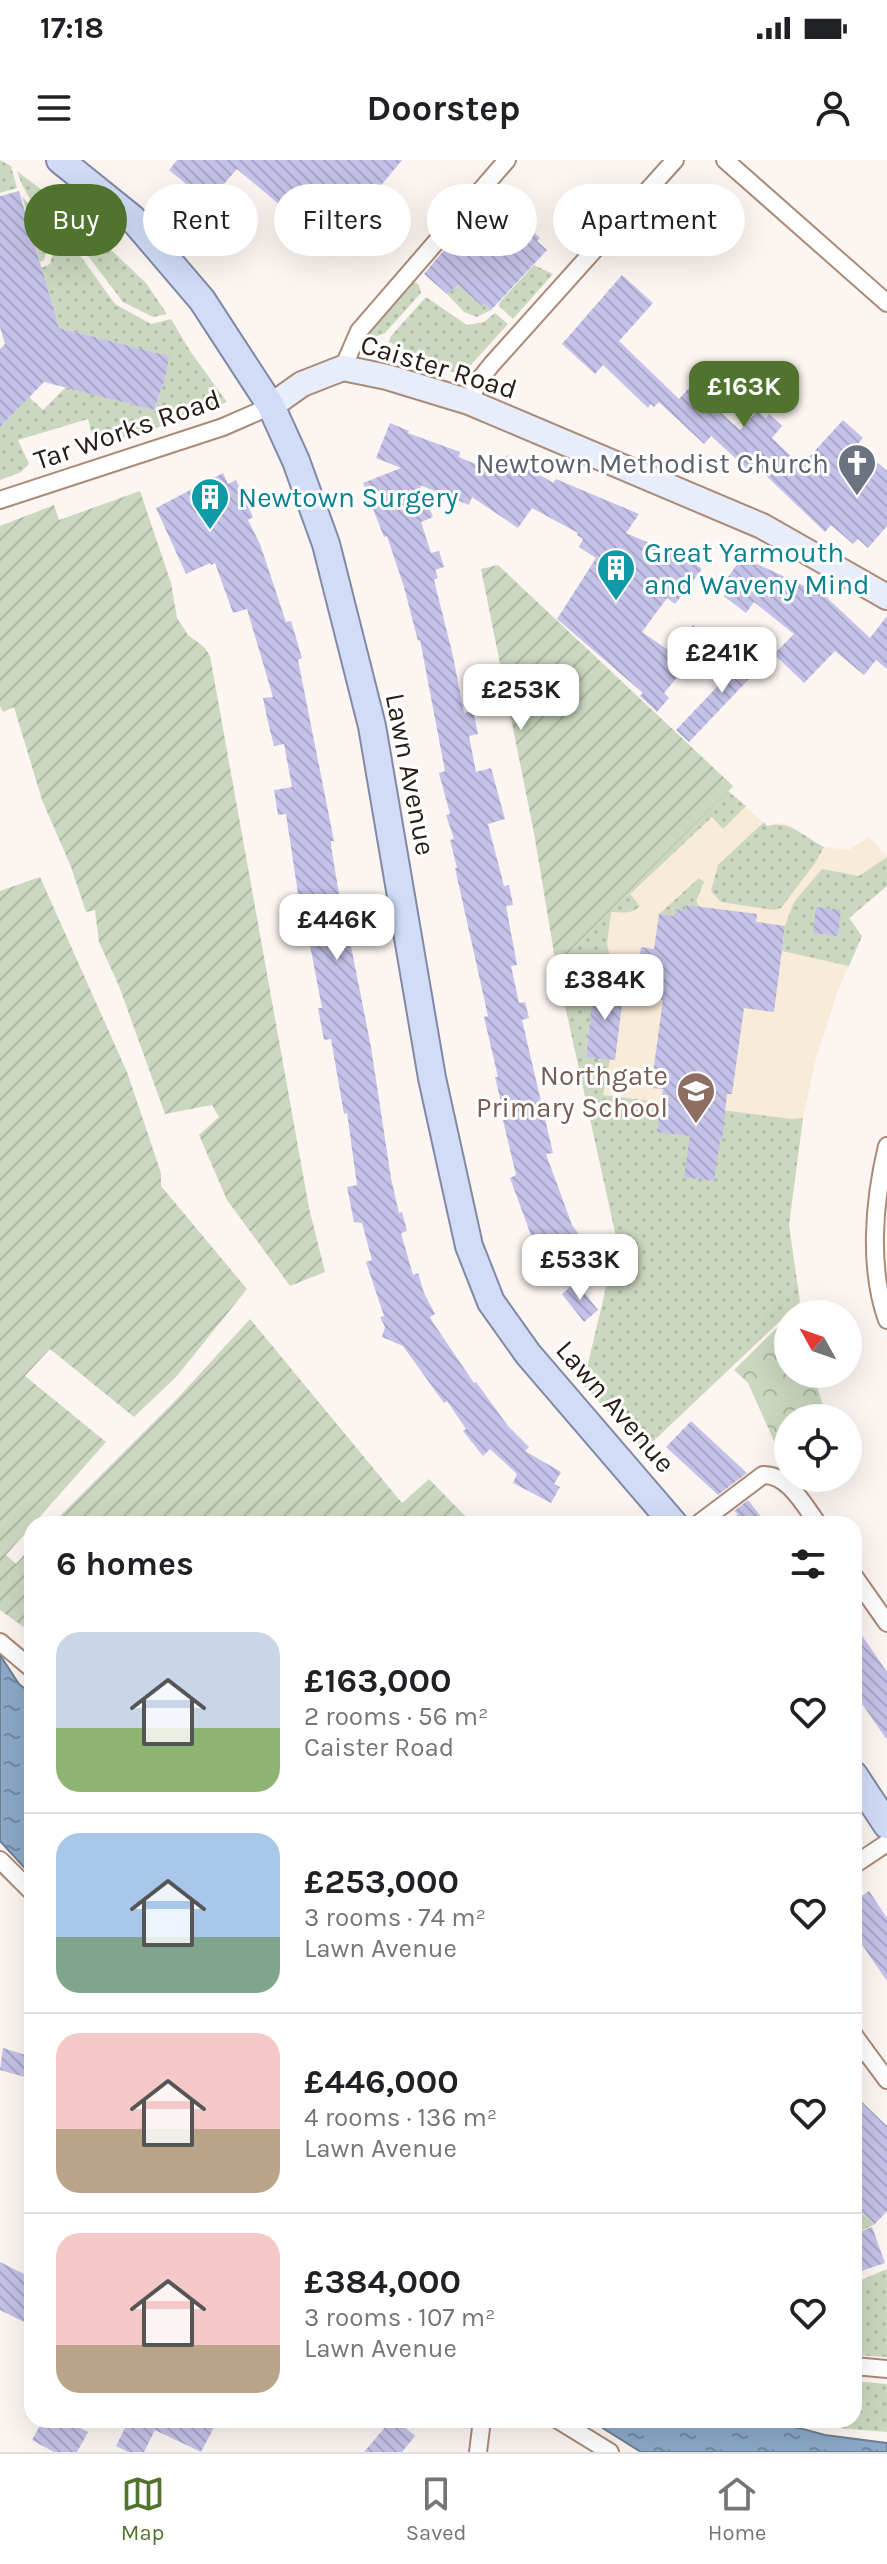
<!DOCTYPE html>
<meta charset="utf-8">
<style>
body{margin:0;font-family:Karla,sans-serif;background:#f6f6f6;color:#202124;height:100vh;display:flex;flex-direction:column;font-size:30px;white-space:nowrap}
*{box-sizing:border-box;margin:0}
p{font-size:26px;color:#757577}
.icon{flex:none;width:44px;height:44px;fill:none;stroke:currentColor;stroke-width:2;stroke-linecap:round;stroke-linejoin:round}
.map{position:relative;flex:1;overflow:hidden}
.details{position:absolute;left:24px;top:1356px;width:838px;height:912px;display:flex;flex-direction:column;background:#fff;border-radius:24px;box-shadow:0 8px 32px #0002}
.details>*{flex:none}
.banner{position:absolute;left:24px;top:24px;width:840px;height:72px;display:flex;gap:16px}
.needle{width:52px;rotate:310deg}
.tools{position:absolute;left:774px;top:1140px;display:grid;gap:16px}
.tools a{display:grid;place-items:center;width:88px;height:88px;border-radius:50%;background:#fff;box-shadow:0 8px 32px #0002;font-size:40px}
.price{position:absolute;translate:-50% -68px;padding:0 18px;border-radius:16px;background:#fff;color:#222;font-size:26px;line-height:52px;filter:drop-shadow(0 2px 4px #0008)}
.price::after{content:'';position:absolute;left:50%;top:48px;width:24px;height:18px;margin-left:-12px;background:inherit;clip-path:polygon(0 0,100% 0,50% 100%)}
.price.current{background:#50742d;color:#fff}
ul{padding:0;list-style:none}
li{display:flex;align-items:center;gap:24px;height:200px;padding:0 32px}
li+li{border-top:2px solid #e0e0e0}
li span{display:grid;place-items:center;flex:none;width:224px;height:160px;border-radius:24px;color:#555}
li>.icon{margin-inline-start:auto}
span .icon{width:96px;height:96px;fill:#fffc;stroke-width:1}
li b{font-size:34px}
h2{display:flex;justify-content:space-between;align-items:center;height:96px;padding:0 32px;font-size:34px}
.tag{padding:0 28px;border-radius:36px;background:#fff;box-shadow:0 8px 32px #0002;font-size:28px;line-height:72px}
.tag.current{background:#50742d;color:#fff}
.status{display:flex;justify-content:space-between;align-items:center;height:56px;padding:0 40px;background:#fff;direction:ltr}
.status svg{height:22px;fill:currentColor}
header{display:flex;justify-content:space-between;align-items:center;height:104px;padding:0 32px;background:#fff;font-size:36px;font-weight:700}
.tab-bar{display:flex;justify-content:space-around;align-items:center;height:112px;border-top:2px solid #e0e0e0;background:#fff;font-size:22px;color:#757577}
.tab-bar a{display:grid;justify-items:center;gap:4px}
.tab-bar .current{color:#50742d}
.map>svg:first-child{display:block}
</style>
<div class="status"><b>17:18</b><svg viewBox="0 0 49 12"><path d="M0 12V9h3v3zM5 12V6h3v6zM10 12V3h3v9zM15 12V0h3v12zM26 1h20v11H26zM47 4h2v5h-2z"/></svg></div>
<header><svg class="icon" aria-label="menu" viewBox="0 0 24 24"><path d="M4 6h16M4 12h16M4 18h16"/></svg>Doorstep<svg class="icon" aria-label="person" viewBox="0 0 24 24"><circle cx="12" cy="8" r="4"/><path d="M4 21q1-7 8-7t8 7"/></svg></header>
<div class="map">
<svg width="887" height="2292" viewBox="0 0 887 2292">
<defs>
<pattern id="grass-dots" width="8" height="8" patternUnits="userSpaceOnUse" patternTransform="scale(2)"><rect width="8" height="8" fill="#cbd8bf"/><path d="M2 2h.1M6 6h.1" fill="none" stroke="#aeb9a3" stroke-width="1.8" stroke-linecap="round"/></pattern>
<pattern id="park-crowns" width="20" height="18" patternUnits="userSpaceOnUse" patternTransform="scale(2)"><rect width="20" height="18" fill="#cbd8bf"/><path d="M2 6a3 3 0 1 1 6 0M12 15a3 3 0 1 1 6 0" fill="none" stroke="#aeb9a3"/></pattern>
<pattern id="garden-furrows" width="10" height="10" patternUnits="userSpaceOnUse" patternTransform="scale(2)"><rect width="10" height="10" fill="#cbd8bf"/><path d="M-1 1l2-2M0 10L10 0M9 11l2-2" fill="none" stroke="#aeb9a3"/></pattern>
<pattern id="water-ripples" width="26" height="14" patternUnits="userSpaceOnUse" patternTransform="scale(2)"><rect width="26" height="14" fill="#8ca9c8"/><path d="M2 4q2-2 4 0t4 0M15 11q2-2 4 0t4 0" fill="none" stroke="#7289a1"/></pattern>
<pattern id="building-back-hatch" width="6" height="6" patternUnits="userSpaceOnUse" patternTransform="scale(2)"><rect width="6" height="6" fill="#c5c2e9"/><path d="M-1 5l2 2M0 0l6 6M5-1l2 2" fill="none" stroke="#a9a6c7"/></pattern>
</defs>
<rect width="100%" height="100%" fill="#fcf5f1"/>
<path fill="#f8ebd7" d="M728,631L767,666L780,663L791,666L806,678L824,687L848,690L869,677L887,696V726L849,758L862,776L838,830L815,902L803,958L789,1065L800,1142L644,1290L583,1225L617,1081L556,805Z"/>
<g fill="url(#grass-dots)">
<path d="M0,0L11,6L17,28L0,33Z"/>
<path d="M17,11L68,50L63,58L52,59C34,48 23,31 17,11Z"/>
<path d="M22,36L39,57L54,65L44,100L40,102Z"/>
<path d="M72,53L146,123L167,154L153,157L123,142L85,92L60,72Z"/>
<path d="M57,77L79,94L115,144L151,164L171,159L190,191L227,242L185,259L95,286L88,259L18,280L29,304L21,312L0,320V267L29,237L43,250L66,227L154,250L165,219L168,196L59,168L41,108L50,104Z"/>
<path d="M534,105L553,114L513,159L499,146L500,142Z"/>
<path d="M413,120L419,125L421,133L385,173L375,177L366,172Z"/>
<path d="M458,125L482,146L484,144L491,150L477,157L464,152L447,134Z"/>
<path d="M426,137L467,165L484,162L495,153L508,164L469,207L455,213L389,182L391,176Z"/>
<path d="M728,631L746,646L723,669L712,657L630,734L640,746C631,755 623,752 611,752L607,784L617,827L594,824L586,896L610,899L603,935L791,959L803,958L789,1065L800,1142L644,1290L583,1225L617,1081L556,805Z"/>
<path d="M764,662L767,666C791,660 804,677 824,687L815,703L781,748L774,750L721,742L711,731L718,705Z"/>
<path d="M887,697V726L849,758L862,776L849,806L782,791L785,766L794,742L822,709L859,716Z"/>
<path d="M699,718L704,722L696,741L700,747L686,745L685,751L675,750V756L659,754Z"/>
<path d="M859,2042L857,2049L875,2064L854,2074V2046Z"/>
<path d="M854,2100L861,2120L887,2109V2197L854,2195Z"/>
<path d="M854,2221L887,2224V2272L837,2268L791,2260H854Z"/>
</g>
<path fill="url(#park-crowns)" d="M788,1157V1214H813L827,1258H788V1283L778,1290L748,1223L734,1210Z"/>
<g fill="url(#garden-furrows)">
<path d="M140,331L171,423L177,458L188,475L204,487L210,496L309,1048L325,1112L290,1126L227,1040L199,975L219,957L212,945L165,954L119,826L99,782L95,750L86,752L71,707L42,640L14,547L3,552L0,546V366L54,345L59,360Z"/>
<path d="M498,405L733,626L556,805L534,673L481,409Z"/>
<path d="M40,717L127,912L161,1013V1026L247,1129L177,1216L134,1257L50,1189L25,1216L106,1282L6,1395L16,1404L32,1386V1473L0,1450V731Z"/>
<path d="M250,1159L402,1343L429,1319L473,1364H52L175,1241Z"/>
</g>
<g fill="url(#water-ripples)" stroke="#6e7f92" stroke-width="2">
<path d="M0,1495L19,1524L32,1534V1716L0,1681Z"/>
<path d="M590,2260H769L825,2275L887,2283V2292H641Z"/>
</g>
<g fill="url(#building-back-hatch)">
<path d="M177,0H402L330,87L237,9L208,42L169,10Z"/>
<path d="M19,31L59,168L169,196L165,219L154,250L44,222L0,267V189L5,184L0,167V36Z"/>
<path d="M488,42L507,59L510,56L517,63L520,60L540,78L537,81L547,90L491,150L484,144L482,146L458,125L447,134L424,114L471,58L473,59Z"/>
<path d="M622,115L653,143L619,181L679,239L691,226L740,270L757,251L766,258L769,254L782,266L772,278L801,306L843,260L863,278L857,285L887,311V366L868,388L858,379L853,384L831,365L825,372L759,309L754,315L711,276L704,284L659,242L654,247L651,244L648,248L603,205L595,214L562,184Z"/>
<path d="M390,263L409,271L408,273L460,292L459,297L496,313L507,295L553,323L556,319L639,354L626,373L693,402L702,409L675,444L667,438L642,472L671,492L693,465L709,479L664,533L669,538L657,552L640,536L643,533L557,459L596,398L579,387L583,379L577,375L578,373L532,348L518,368L472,337L469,345L420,325L433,357L421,362L431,393L439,391L444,407L435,410L438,418L434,420L453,496L464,553L473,551L478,574L469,576L476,612L491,608L505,659L488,664L504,726L509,725L513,745L506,746L517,805L511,806L519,843L525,842L529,858L522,860L553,993L546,994L572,1065L586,1084L542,1105L530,1079L532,1078L510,1018L516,1015L502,956L504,955L495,917H498L484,857L488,856L455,708H457L450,680L454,679L446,655L450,654L439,613L445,611L420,480L418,481L404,427L387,376L384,377L363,323L401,308L376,298Z"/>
<path d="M223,313L228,324L236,320L253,357L248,360L260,384L286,462L291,461L302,498L298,500L334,681H331V686L346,776H349L371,887L391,1018L399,1053L402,1052L407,1071L401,1073L413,1115L418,1113L424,1133L435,1154L430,1157L434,1164L474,1223L476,1222L508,1266L529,1287L525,1291L561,1312L554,1324L560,1327L551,1343L513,1323L517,1314L490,1289L483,1296L463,1271L466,1269L447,1241L444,1243L403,1186L382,1177L385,1167L380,1157L384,1156L366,1102L372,1100L362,1063L354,1062L347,1027L357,1025L347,953L344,954L331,879L324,880L318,848H322L305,759L302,760L286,654L278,655L274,630L292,627L284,584L274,586L268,562L263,538L273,537L247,449L233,453L215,403L211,405L210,403L186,414L156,348Z"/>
<path d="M742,397L824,435L870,478L887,456V509L876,500L864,515L835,491L804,523L774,494L794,474L754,442L746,453L724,436L733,423L726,420Z"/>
<path d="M754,488L767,500L689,582L676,570Z"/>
<path d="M686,745L757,754L756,762L785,766L774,852L744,848L732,934H727L722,980H720L714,1021L684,1017L690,976L657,972L663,929L651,928L663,840L634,837L641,787L654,789L659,754L675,756V749L685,751Z"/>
<path d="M816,747L841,750L838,776L813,773Z"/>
<path d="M594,824L624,828L615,900L586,897Z"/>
<path d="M576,1122L598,1150L584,1162L562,1134Z"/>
<path d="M691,1261L747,1313L718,1335L666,1287Z"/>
<path d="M748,1340L767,1364H725L738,1354L734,1351Z"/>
<path d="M854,1464L887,1512V1580L854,1532Z"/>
<path d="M869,1731L887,1758V1821L854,1773V1741Z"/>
<path d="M3,1888L32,1897V1919L0,1910Z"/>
<path d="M854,1934L887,1966V2051L875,2064L854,2045Z"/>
<path d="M872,2067L885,2103L858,2112L854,2100V2074Z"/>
<path d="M0,2102L32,2118V2166L0,2150Z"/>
<path d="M43,2260H65L88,2272L77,2292H54L32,2280Z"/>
<path d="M129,2260H218L201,2292L155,2270L144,2292H128L116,2286Z"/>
<path d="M391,2260H396L415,2276L402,2292H364Z"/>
</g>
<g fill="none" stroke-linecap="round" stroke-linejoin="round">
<defs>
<g id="street">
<path d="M725,0L887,143"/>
<path d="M343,208L359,171L507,0"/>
<path d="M469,242L480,219L492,204L675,0"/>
<path d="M0,340L223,267L271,246"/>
<path d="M887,986C874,1040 868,1107 887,1160"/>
<path d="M698,1364L763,1315C788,1314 804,1345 818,1364"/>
<path d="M854,1416L887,1463"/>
<path d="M0,1482L32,1509"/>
<path d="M0,1700L32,1732"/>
<path d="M854,1705L887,1683"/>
<path d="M854,1875L864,1889L854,1898"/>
<path d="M864,1889L887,1920"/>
<path d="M854,2206L887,2209"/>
<path d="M558,2260L610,2292"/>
<path d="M478,2292L482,2260"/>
</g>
<path id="secondary" d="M271,246L302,224L343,208L387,217L469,242L762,366L887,437"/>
<g id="primary">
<path d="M60,0L132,58L202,140L271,246L296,301L326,384L372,566L432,918L469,1086L491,1142L528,1194L674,1364"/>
<path d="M854,1615L887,1665"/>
</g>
</defs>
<use href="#street" stroke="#ab8b76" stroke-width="20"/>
<use href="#secondary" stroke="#ab8b76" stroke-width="28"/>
<use href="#primary" stroke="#8289a4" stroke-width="30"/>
<use href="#street" stroke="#fff" stroke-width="16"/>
<use href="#secondary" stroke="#e8edfb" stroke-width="24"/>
<use href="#primary" stroke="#d1dcf7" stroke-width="26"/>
</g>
<defs>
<symbol id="church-pin" viewBox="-11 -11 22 30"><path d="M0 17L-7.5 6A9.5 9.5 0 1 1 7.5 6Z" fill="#6b7280" stroke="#fff"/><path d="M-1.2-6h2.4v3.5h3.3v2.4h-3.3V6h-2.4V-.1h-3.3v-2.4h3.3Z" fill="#fff"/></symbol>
<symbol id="building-pin" viewBox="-11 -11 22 30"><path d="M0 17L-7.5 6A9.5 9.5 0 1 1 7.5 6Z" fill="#0f9aa8" stroke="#fff"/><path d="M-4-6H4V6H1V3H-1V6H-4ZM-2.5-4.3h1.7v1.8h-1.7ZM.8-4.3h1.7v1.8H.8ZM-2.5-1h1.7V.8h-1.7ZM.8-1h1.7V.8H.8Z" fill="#fff"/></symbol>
<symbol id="school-pin" viewBox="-11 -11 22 30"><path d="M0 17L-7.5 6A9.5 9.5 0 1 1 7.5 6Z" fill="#8d6e63" stroke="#fff"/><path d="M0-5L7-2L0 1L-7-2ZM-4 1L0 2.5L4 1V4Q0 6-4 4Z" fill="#fff"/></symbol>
</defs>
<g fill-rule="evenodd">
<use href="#church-pin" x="835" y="281" width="44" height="60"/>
<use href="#building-pin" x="188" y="315" width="44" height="60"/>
<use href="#building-pin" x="594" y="386" width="44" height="60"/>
<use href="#school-pin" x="674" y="909" width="44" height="60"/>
</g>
<g text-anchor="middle" stroke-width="6" stroke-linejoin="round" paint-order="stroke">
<g font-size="28" fill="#291c14" stroke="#fff">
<text transform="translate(439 206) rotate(17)" y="10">Caister Road</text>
<text transform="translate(127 269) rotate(-19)" y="10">Tar Works Road</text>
<text transform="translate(411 614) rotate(79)" y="10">Lawn Avenue</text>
<text transform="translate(616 1246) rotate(49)" y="10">Lawn Avenue</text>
</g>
<g font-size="28" fill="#5b616d" stroke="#fff" text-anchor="end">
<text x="829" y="313">Newtown Methodist Church</text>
</g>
<g font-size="28" fill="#0d838f" stroke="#fff" text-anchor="start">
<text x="238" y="347">Newtown Surgery</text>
<text x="644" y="402">Great Yarmouth<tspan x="644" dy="32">and Waveny Mind</tspan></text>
</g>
<g font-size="28" fill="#785e54" stroke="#fff" text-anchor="end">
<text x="668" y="925">Northgate<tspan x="668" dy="32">Primary School</tspan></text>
</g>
</g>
</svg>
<div class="tools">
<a><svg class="needle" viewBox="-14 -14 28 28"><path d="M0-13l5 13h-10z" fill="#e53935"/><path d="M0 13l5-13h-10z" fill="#757577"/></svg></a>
<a><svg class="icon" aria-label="locate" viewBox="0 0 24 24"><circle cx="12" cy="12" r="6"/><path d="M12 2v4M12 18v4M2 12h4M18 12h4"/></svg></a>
</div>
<b class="price current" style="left:744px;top:269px">£163K</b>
<b class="price" style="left:722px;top:535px">£241K</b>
<b class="price" style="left:521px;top:572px">£253K</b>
<b class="price" style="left:337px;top:802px">£446K</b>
<b class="price" style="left:605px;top:862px">£384K</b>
<b class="price" style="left:580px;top:1142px">£533K</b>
<div class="banner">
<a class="tag current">Buy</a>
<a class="tag">Rent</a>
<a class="tag">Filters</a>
<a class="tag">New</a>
<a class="tag">Apartment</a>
</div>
<section class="details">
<h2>6 homes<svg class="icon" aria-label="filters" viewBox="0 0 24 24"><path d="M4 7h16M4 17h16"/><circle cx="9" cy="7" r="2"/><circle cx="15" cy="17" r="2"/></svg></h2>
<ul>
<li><span style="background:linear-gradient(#c9d6e8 60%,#8fb573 0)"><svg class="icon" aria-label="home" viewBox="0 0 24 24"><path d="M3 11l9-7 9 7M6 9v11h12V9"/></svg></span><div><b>£163,000</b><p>2 rooms · 56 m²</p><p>Caister Road</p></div><svg class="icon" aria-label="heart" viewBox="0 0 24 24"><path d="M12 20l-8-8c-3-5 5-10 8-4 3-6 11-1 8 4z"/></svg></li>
<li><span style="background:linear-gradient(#a9c7e8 65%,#7fa58c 0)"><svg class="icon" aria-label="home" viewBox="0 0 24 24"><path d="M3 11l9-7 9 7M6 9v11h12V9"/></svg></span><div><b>£253,000</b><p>3 rooms · 74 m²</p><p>Lawn Avenue</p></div><svg class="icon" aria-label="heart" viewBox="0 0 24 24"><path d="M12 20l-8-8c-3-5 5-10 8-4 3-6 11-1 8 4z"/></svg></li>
<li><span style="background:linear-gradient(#f6c9c9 60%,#b9a48a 0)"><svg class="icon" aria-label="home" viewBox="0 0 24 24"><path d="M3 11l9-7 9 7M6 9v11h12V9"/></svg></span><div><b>£446,000</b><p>4 rooms · 136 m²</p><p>Lawn Avenue</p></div><svg class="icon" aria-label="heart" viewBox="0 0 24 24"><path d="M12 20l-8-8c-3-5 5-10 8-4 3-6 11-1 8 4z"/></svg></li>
<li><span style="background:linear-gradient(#f6c9c9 70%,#b9a48a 0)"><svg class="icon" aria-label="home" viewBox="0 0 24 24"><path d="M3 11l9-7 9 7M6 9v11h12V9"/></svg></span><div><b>£384,000</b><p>3 rooms · 107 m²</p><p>Lawn Avenue</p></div><svg class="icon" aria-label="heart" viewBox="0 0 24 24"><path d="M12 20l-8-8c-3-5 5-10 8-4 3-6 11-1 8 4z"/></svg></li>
</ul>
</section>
</div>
<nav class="tab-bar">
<a class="current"><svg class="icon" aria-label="map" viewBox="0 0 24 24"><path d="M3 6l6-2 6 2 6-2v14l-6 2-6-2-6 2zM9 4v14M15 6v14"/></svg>Map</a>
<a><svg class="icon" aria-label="saved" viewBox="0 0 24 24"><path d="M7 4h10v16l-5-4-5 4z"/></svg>Saved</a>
<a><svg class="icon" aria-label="home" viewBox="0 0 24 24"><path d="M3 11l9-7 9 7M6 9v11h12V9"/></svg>Home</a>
</nav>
